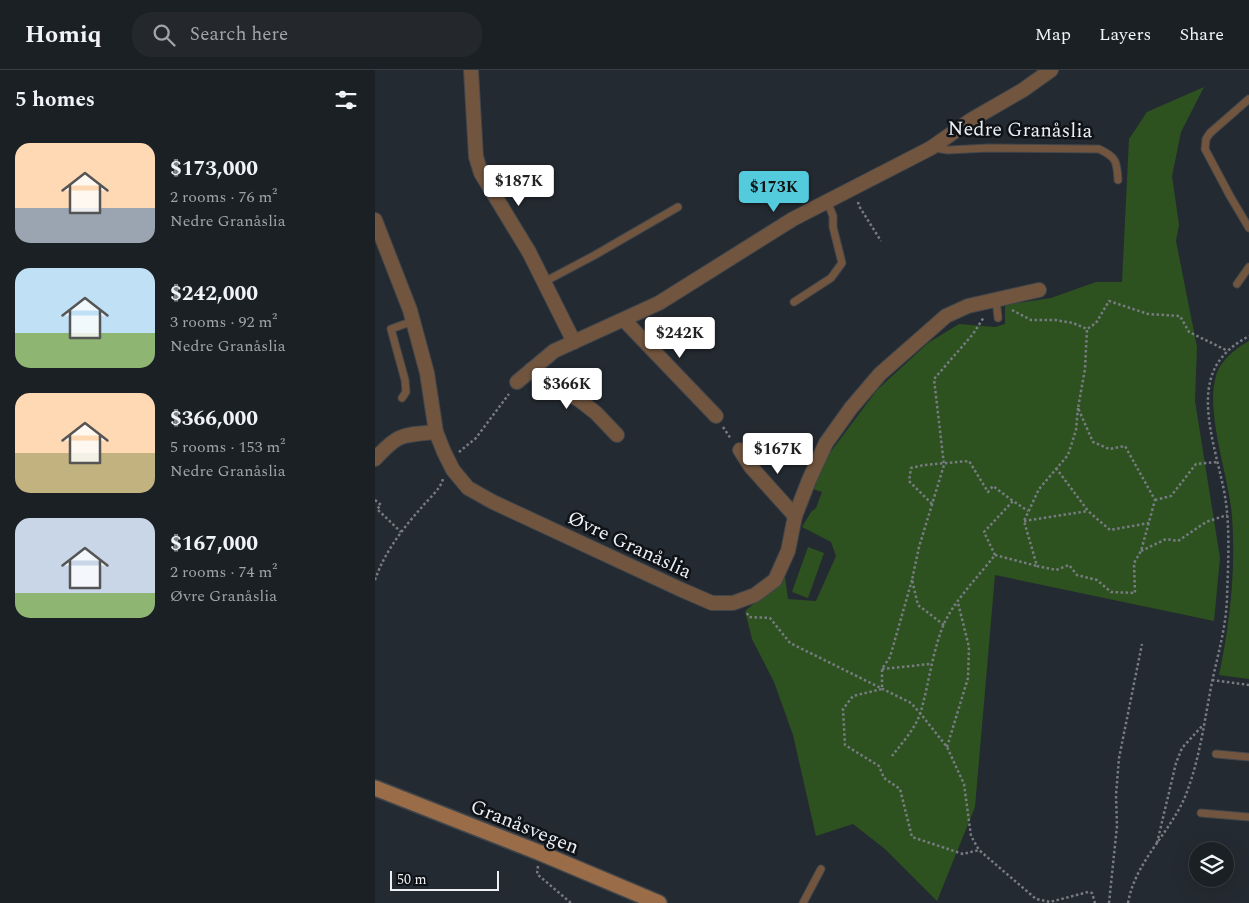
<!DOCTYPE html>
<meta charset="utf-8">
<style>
body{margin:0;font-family:Spectral,serif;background:#24282d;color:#f1f3f6;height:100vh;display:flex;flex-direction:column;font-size:19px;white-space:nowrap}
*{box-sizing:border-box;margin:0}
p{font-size:16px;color:#a0a3a7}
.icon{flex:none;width:28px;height:28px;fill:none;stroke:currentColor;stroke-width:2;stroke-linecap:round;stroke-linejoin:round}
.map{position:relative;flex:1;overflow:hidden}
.sheet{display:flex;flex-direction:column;background:#1b2025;width:375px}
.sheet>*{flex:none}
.buttons{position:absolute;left:814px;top:772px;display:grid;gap:10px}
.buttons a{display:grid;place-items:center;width:45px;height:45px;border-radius:50%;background:#1b2025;box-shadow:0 5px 20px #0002,0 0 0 1px #393e42;font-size:25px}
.scale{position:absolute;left:15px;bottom:12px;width:109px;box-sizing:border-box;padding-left:5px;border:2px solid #ecf0f5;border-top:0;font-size:14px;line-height:18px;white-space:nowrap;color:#ecf0f5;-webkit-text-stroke:4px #0f1216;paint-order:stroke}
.price{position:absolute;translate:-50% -42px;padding:0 11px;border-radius:5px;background:#fff;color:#222;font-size:16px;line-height:32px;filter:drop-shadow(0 1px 2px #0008)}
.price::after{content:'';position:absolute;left:50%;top:30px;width:15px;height:11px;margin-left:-8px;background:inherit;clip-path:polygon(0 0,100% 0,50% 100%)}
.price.current{background:#54cadd;color:#111}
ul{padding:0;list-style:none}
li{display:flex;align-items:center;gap:15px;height:125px;padding:0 15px}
li span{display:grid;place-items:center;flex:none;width:140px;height:100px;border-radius:15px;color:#555}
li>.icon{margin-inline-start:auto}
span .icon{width:60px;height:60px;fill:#fffc;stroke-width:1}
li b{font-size:21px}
h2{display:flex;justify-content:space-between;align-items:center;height:60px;padding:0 15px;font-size:21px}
header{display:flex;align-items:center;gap:30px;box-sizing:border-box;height:70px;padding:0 25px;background:#1b2025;border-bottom:1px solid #393e42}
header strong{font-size:24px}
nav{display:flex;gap:28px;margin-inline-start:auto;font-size:18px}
.search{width:350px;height:45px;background:#24282d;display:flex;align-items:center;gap:12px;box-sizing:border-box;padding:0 18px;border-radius:20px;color:#a0a3a7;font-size:19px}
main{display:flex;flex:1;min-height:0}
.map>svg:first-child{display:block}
</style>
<header>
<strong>Homiq</strong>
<div class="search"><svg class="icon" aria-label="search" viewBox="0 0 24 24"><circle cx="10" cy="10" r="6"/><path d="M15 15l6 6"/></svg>Search here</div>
<nav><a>Map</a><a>Layers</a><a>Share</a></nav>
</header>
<main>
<section class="sheet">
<h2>5 homes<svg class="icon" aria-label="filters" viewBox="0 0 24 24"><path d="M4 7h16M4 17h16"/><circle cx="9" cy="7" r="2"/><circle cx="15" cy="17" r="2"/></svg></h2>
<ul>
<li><span style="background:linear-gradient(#ffd9b3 65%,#9aa5b1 0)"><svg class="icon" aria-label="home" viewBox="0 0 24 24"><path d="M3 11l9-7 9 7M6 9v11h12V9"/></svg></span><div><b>$173,000</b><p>2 rooms · 76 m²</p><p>Nedre Granåslia</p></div></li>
<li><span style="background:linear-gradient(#bfe0f5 65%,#8fb573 0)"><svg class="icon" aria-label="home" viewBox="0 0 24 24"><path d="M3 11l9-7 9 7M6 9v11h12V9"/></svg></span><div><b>$242,000</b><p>3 rooms · 92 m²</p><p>Nedre Granåslia</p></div></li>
<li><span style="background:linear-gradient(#ffd9b3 60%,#c2b280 0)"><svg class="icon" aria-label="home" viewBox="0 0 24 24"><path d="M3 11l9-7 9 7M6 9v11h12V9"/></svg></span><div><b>$366,000</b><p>5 rooms · 153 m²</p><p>Nedre Granåslia</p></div></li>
<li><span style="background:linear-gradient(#c9d6e8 75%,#8fb573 0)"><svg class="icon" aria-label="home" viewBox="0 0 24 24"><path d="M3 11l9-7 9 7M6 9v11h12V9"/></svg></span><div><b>$167,000</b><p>2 rooms · 74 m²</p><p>Øvre Granåslia</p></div></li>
</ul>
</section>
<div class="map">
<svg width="874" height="833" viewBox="0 0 874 833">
<rect width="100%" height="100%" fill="#242a31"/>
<g fill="#2d521f">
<path d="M829,17L806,62L797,106L804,155L801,171L822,277L820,331L845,488L839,551L620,505L600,737L562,831L510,779L478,754L441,766L418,665L399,612L377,569L370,541L410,507L413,529L441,531L461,486L456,472L427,457L436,442L441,438L447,422L438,419L454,384L502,320L553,273L584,254L620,257L630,254V235L676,228L721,212H747L754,69L772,42Z"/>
<path d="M874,271V609L844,605C855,554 861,499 857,446C854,406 830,343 841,306C845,291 861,278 874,271Z"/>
<path d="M433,477L449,483L433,528L417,522Z"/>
</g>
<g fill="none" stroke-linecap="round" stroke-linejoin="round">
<defs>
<g id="lane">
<path d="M874,29L835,63L831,69L830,79L855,126L874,158"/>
<path d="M559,78L573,80L613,78L724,79C741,87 742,91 743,110"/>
<path d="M169,212L220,185L303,137"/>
<path d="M862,214L874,197"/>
<path d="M621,229L623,248"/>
<path d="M419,232L456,208L467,193L458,157V146L452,131"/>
<path d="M27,328L31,322L30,310L16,259L38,251"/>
<path d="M841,684L874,687"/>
<path d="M826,743L874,747"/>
<path d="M428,833L446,799"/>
</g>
<g id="street">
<path d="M96,0L101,87L106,103L154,182L199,272"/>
<path d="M0,150L35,240L52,303L61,362L69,382L78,400L93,418L118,432L307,520L337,533H358L380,525L400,510L413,481L420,446L434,410L451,373L476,338L505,304L571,246L593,236L664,220"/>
<path d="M249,250L341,346"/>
<path d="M156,300L175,315L203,329L221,343L242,365"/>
<path d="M142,312L179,281L284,233L418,149L556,78L596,50L648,20L676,0"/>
<path d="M365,380L376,397L420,446"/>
<path d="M0,389C24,363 27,365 61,362"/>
</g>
<path id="secondary" d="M0,718L163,782L284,833"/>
</defs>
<use href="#lane" stroke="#40464c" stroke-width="9"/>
<use href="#street" stroke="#40464c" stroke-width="16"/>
<use href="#secondary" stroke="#40464c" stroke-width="18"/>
<g stroke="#777c82" stroke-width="2.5" stroke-dasharray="2.5 2.5" stroke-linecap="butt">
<path d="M483,132L484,136L506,171"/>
<path d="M637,240L656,250H680L698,253L712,259L721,253L734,231L773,244L805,246L814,262L853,281"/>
<path d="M703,338L701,360L693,385L664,419L649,451L662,496L681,500L694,495L702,505L722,510L736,522L760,523L759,493L766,481L780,430L750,376L734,379L718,372L703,338L710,299L712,259"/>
<path d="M348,357L356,369"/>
<path d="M84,382L101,368L134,324"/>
<path d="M681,398L713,441L735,460L774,453"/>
<path d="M0,430L6,435L2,439L26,462"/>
<path d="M780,430L796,426L821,394L843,392"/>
<path d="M557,434L534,411L536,398L549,395L594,391L613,422L618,416L638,431"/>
<path d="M649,451L713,441"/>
<path d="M766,481L791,469L803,471L831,452L852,445"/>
<path d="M620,485L609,462L638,431L653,441"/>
<path d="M0,510C9,483 28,458 47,437C54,428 65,420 68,409"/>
<path d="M537,510L515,587L507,599V619L478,626L468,639L470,675L504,696L509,708L525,719L537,767L588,784L604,780"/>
<path d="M372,543L374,547L395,548L415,573L536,633L545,643L572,677L589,714L596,766L604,780L661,829L675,832L713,822L717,823L720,833"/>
<path d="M569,555L543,535L537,510L544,477L569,395L559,309L598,264L609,247"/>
<path d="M507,599L555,594"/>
<path d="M837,610L874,615"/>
<path d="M572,677L593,608L594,577L583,533"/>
<path d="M517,686C527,673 541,658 546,641C554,613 557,584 568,556C578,532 603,507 620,485L662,496"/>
<path d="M782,773L801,693L807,678L828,655"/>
<path d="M163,796L162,804L196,833"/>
<path d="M734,833L742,756L741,725L744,688L767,574"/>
<path d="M753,833C760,792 794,764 810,727C824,692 829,654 836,617C842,587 851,559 852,528C853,497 855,464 851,433C846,393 820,334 841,296C848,283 861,273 874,266"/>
</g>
<use href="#lane" stroke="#72553e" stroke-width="7"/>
<use href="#street" stroke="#72553e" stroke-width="14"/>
<use href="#secondary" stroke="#9a6c48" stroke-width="15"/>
</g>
<g text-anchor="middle" stroke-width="5" stroke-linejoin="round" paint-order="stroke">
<g font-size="20" fill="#ecf0f5" stroke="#0f1216">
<text transform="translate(645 59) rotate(1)" y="7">Nedre Granåslia</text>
<text transform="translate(255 474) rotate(25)" y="7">Øvre Granåslia</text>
<text transform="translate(150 756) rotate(22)" y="7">Granåsvegen</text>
</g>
</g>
</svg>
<div class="buttons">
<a><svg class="icon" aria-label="layers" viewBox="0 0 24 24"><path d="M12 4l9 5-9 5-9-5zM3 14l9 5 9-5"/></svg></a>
</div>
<div class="scale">50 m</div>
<b class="price" style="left:144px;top:137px">$187K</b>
<b class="price current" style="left:399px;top:143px">$173K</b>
<b class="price" style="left:305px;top:289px">$242K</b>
<b class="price" style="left:192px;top:340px">$366K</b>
<b class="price" style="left:403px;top:405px">$167K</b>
</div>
</main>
